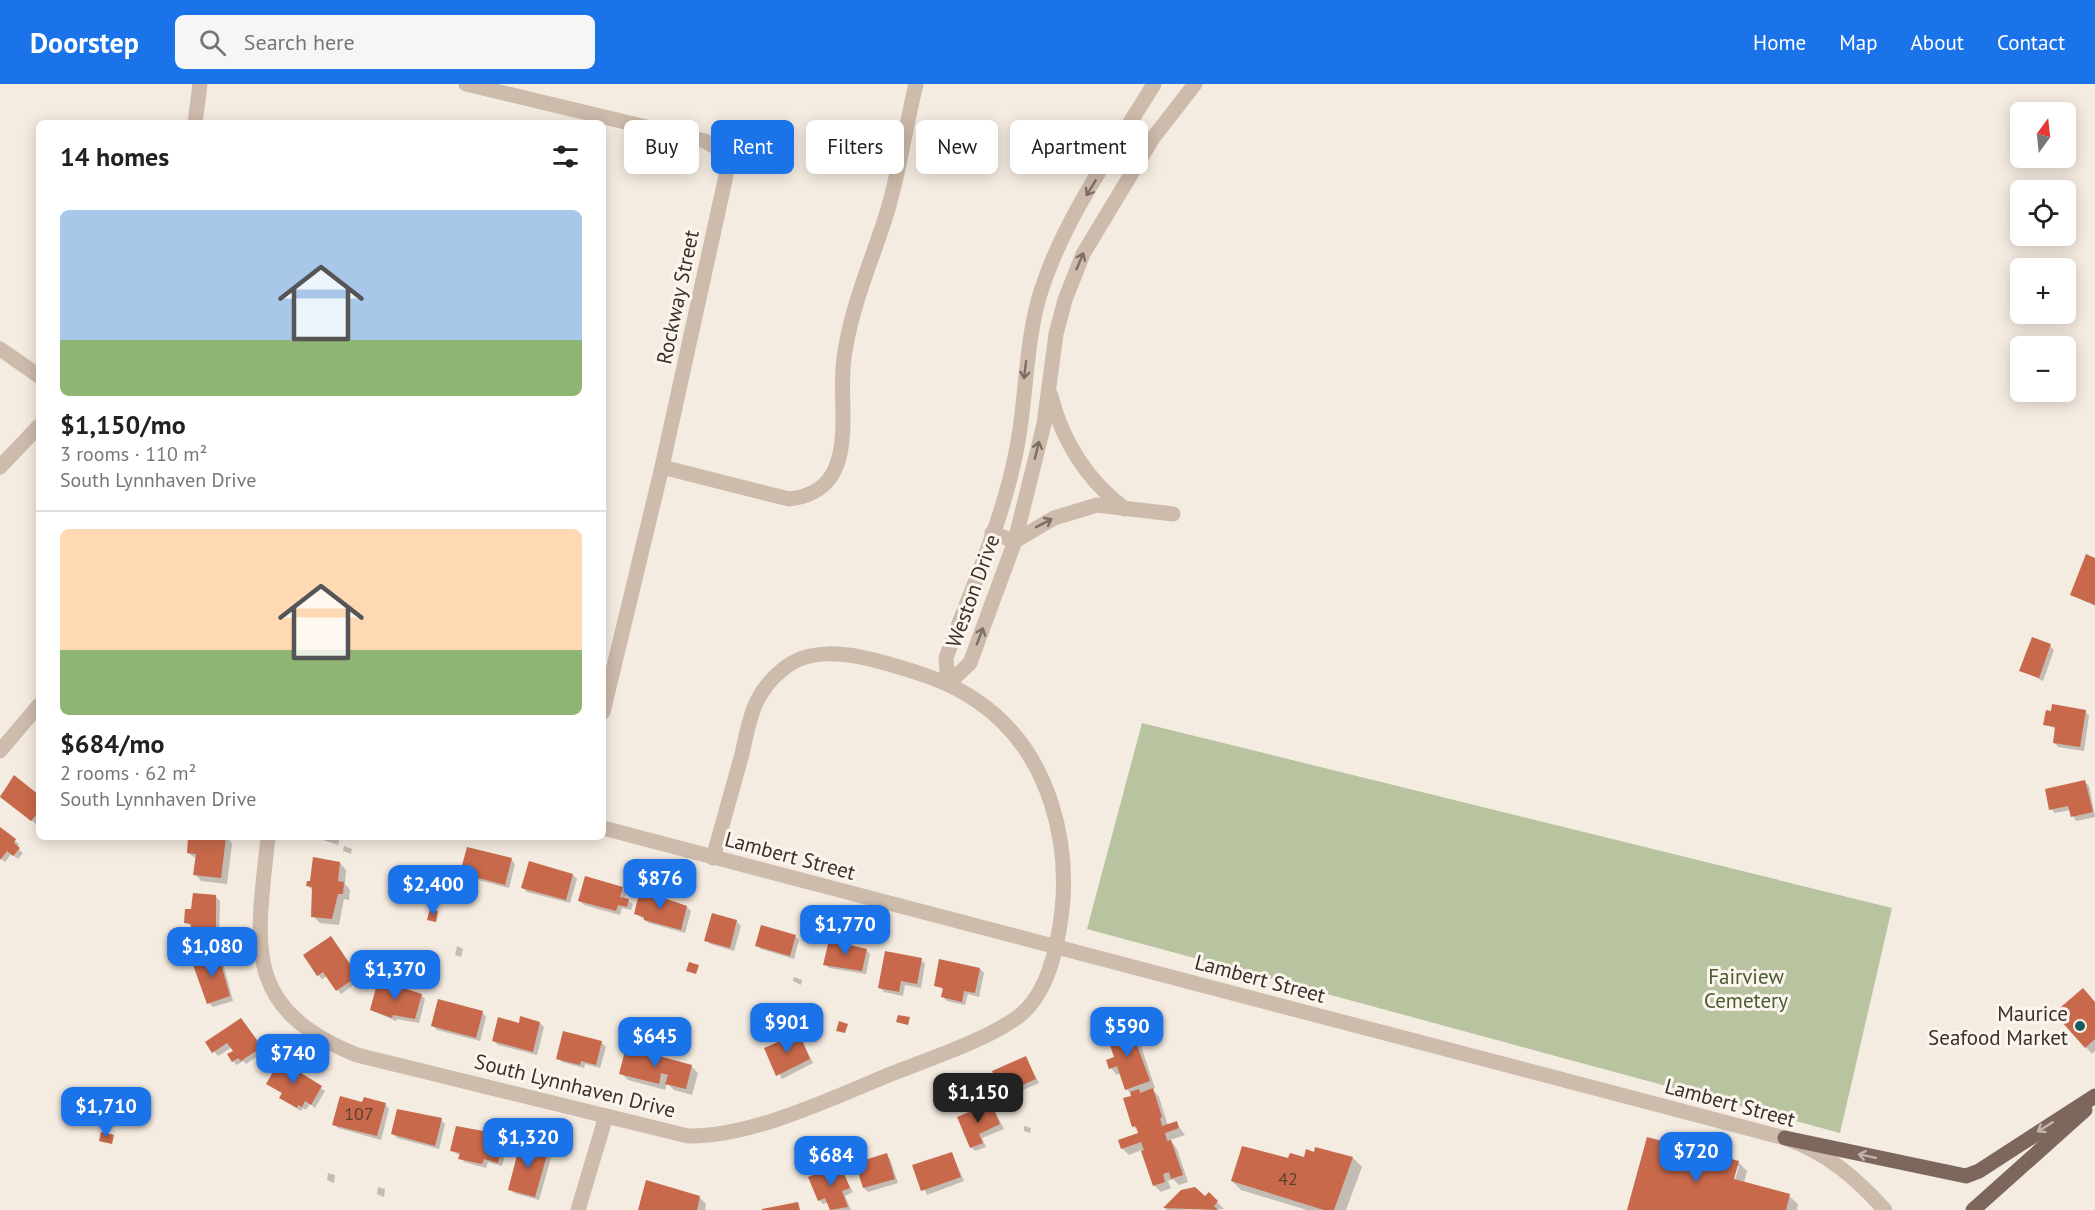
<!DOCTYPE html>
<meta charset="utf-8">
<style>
body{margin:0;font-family:"PT Sans",sans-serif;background:#f6f6f6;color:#222;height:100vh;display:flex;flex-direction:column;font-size:22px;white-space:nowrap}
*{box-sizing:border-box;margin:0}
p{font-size:20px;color:#767676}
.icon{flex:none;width:33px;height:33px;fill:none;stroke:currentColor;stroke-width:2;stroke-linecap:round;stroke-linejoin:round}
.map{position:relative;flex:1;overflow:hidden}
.side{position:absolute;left:36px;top:36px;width:570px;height:720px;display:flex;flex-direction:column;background:#fff;border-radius:9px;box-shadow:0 3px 15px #0003}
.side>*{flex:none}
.hud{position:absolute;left:624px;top:36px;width:570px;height:54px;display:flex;gap:12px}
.needle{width:39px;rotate:15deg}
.buttons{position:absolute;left:2010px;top:18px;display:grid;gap:12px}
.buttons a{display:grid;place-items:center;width:66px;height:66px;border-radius:9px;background:#fff;box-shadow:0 3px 15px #0003;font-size:30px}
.price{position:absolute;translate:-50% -51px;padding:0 14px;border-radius:12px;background:#1a73e8;color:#fff;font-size:20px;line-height:39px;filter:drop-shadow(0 2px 3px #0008)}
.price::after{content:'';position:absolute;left:50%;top:36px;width:18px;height:14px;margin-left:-9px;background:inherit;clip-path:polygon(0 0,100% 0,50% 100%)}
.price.current{background:#222;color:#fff}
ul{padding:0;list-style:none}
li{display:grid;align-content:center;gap:12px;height:318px;padding:0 24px}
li+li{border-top:2px solid #e0e0e0}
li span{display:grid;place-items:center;height:186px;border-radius:9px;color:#555}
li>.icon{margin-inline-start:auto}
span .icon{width:108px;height:108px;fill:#fffc;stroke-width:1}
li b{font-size:26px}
h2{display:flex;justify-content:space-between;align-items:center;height:72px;padding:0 24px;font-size:26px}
.tag{padding:0 21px;border-radius:9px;background:#fff;box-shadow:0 3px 15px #0003;font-size:21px;line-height:54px}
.tag.current{background:#1a73e8;color:#fff}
header{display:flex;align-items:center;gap:36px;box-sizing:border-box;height:84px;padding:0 30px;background:#1a73e8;color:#fff}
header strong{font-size:28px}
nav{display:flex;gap:33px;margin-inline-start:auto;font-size:21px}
.search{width:420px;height:54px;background:#f6f6f6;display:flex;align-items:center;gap:15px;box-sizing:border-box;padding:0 21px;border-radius:9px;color:#767676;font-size:22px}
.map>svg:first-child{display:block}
</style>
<header>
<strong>Doorstep</strong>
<div class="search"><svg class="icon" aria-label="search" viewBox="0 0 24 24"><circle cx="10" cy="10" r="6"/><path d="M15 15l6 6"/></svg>Search here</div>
<nav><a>Home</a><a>Map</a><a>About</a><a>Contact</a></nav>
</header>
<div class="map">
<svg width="2095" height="1126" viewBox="0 0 2095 1126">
<rect width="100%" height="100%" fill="#f4ebe1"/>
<path fill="#b8c4a0" d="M1142,639L1892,824L1840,1049L1087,845Z"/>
<g fill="#0003" fill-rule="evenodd">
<path d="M2095,475V522L2072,511Z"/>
<path d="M2050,562L2054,566L2043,597L2021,586Z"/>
<path d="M2085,627L2089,632L2084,667L2058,663L2054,658L2056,645L2045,640Z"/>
<path d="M15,693L39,713V736L36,740L0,712Z"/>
<path d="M2085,698L2089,702L2095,733L2076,737L2070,726L2055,729L2051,725Z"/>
<path d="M0,745L19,760L17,764L23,769L18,775L11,770L5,778L0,774Z"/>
<path d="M199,753H228L232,760L227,800L201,797L195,790L197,775L188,769Z"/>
<path d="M314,753H340L338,761Z"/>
<path d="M344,762L352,765L351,770L343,767Z"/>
<path d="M511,775L515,780L509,804L466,793L462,789Z"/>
<path d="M340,779L346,786L345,800L350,806L349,816L344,815L339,841L320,839L313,832L314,807L308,802Z"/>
<path d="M573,791L577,795L570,819L527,808L523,804Z"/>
<path d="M622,804L626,808L625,815L633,820L631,826L622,824L620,831L584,821L580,817Z"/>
<path d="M215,812L220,817L219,854L196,852L192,848V843L186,838L193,827Z"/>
<path d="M687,823L691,827L685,849L649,839L635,829Z"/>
<path d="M713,831L737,838L741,842L734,867L710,860L706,856Z"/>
<path d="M795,852L799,856L794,875L761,865L757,861Z"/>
<path d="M331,854L361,896L341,910L327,892L322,895L318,891Z"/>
<path d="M457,862L463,865L461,873L455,871Z"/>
<path d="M866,866L870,870L866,890L829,884L825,880Z"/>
<path d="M218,871L222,875L233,917L213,923L209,919Z"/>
<path d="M921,876L925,880L921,904L905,901L903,912L884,908L880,904Z"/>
<path d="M980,885L984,889L979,913L968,910L965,921L947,917L943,913L944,906L936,901Z"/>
<path d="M794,893L802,896L801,901L793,897Z"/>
<path d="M421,911L425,915L419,939L397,935L396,937L371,926Z"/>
<path d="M2095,919V967L2092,970L2056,929Z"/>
<path d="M482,928L486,933L480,957L437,946L433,942Z"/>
<path d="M241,935L265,967L246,980L243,977L237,981L233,977L235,967L232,963L218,972L207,959Z"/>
<path d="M540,939L544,943L537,971L498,961L494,957L520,941Z"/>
<path d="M1130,943L1137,950L1155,1004L1152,1005L1159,1013L1168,1042L1176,1039L1185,1051L1170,1056L1177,1065L1188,1098L1179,1101L1173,1095L1168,1097L1171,1104L1161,1108L1154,1101L1142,1066L1129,1071L1122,1064L1141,1050L1134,1043L1125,1015L1133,1013L1132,1010L1126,1005L1121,989L1117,991L1111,984Z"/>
<path d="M799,951L813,979L782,995L766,965Z"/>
<path d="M601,958L606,963L600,984L585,980L584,984L562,978L558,974Z"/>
<path d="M1026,974L1039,999L1007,1013L1003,1009Z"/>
<path d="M280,979L325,1007L315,1024L310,1020L306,1026L303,1024L301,1027L285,1017L281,1013L283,1010L268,1000Z"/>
<path d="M691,982L698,989L692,1011L674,1006L667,999L665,1006L628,996L621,989Z"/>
<path d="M363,1020H385L389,1025L381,1056L338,1044L334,1040Z"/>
<path d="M991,1020L1004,1045L982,1054L986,1063L975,1067L971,1063Z"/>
<path d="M441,1036L445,1040L439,1065L397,1054L393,1050Z"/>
<path d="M1024,1042L1031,1044L1030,1049L1024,1047Z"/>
<path d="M505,1052L509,1057L502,1082L488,1078L486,1084L464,1078L461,1072L452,1067Z"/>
<path d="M548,1065L552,1070L539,1116L514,1109L510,1105Z"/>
<path d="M952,1070L964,1097L927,1111L914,1082Z"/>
<path d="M886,1071L890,1075L898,1099L868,1108L864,1104Z"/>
<path d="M1353,1074L1362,1083L1346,1126H1307L1241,1106L1232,1097L1289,1075Z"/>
<path d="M1738,1078L1747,1087L1744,1099L1789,1112L1798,1120L1797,1126H1629ZM1736,1082H1739L1733,1103L1731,1102Z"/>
<path d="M839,1082L853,1108L845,1112L851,1126H832L829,1118L823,1120L819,1116Z"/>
<path d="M328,1089L335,1091L334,1099L327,1096Z"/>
<path d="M378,1103L385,1105L384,1113L377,1110Z"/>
<path d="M1181,1107L1205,1114L1209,1110L1224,1125L1167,1126L1165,1124Z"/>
<path d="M700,1114L706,1120L705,1126H640Z"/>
</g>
<g fill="#c8694b">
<path d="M2086,470L2095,474V521L2070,511Z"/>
<path d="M2032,553L2051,560L2039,594L2019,587Z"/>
<path d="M2052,620L2086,626L2080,663L2053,659L2055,643L2043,641L2046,626L2051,627Z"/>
<path d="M14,691L39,711V733L36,731L31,737L0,713Z"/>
<path d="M2085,696L2093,728L2071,733L2068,722L2049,726L2045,705Z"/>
<path d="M0,743L16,755L14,759L20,764L13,772L7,767L0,776Z"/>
<path d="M198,753H226L221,794L193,791L196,770L187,769L188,754L198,756Z"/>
<path d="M467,763L512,774L505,801L460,789Z"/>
<path d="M313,773L340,778L338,797L344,798L343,810H338L332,835L311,833L312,803L306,802L307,797H310Z"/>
<path d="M529,777L573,790L566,816L521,804Z"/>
<path d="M585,792L623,803L620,813L629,815L627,823L618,821L616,827L578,817Z"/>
<path d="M640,806L687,822L681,846L644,836V833L634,830Z"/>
<path d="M193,809L216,811V850L190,848L191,840L184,839L185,825H191Z"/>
<path d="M430,825L438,827L436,838L427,836Z"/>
<path d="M712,829L737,836L730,864L704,857Z"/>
<path d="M761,841L796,851L790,872L755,862Z"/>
<path d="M331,852L358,892L336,907L323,888L317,892L303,871Z"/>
<path d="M829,856L867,865L862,887L823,881Z"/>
<path d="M885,867L922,874L917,900L901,897L899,908L878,904Z"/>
<path d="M218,869L230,912L207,920L192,878Z"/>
<path d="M939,875L980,884L975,909L964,907L962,918L941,913L943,904L934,902Z"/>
<path d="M689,878L699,881L696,890L686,887Z"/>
<path d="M378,896L422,910L415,935L393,931L392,934L370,926Z"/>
<path d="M2083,904L2095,918V955L2085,964L2054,929Z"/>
<path d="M438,915L483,927L476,954L431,942Z"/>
<path d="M898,931L910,933L908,941L896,938Z"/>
<path d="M520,932L540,938L533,968L492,957L498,933L519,939Z"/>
<path d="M241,934L262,963L241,977L238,974L232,978L227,970L233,967L227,959L212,969L205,958Z"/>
<path d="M839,937L848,940L845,949L836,947Z"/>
<path d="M1130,942L1150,997L1125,1006L1117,982L1109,985L1106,976L1114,973L1106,950Z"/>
<path d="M563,947L602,957L596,981L581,977L580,981L556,975Z"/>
<path d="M799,949L810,975L776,992L764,964Z"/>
<path d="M626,963L692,981L686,1005L665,1000L668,991L661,989L659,1000L619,990Z"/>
<path d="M1026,972L1036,995L1002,1010L992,987Z"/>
<path d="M280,976L322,1002L311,1021L305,1017L302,1023L298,1021L297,1024L279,1014L282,1009L266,1000Z"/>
<path d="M1153,1004L1162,1033L1160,1034L1162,1042L1177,1037L1179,1044L1165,1049L1167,1057L1171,1056L1183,1091L1171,1095L1169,1088L1163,1090L1165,1098L1153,1102L1141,1067L1144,1066L1141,1058L1121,1065L1118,1056L1138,1049L1136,1042L1132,1043L1123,1014L1131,1012L1130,1008L1139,1005L1140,1009Z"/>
<path d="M340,1012L362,1018L364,1013L386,1019L377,1052L332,1041Z"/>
<path d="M991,1019L1000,1040L979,1050L983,1059L970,1064L957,1033Z"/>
<path d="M397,1025L442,1034L435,1062L391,1050Z"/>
<path d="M456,1042L505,1051L498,1079L484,1075L482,1080L458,1075L460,1069L450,1067Z"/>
<path d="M101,1048L114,1051L112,1060L99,1057Z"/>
<path d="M1647,1053L1739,1077L1734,1095L1790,1110L1786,1126H1627Z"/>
<path d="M521,1056L549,1064L535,1113L508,1106Z"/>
<path d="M1242,1062L1288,1074L1290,1069L1304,1073L1306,1065L1314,1068L1315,1063L1353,1073L1334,1126H1324L1231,1097Z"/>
<path d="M952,1068L961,1093L921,1107L912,1081Z"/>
<path d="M887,1069L895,1095L863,1104L855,1079Z"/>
<path d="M840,1080L850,1104L842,1107L848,1123L830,1126L825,1114L818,1117L808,1093Z"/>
<path d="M646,1096L700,1112L697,1126H638Z"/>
<path d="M1195,1103L1205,1112L1209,1108L1218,1117L1214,1122L1218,1126L1163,1124L1181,1106Z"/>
<path d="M798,1118L800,1126H762V1125Z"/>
</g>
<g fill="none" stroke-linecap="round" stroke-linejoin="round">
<g stroke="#cdbbac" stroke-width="15">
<path d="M466,0L705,57L717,64L729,78L662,383L603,628"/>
<path d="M195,39L200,0"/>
<path d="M0,265L39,292"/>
<path d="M1051,312C1063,359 1087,396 1125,425"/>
<path d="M0,383L39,342"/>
<path d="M662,383L789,415C810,413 828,403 836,383C849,349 839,310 844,274C851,221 873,175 888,125C900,84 906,41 916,0"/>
<path d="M992,449L1015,457L1054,434L1097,421L1173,430"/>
<path d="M948,600L970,579L1015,457L1044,340L1056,250L1065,216L1083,170L1153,54L1195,0"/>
<path d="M948,600L946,574C971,505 1004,435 1017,363C1027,311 1025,258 1041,207C1065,132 1114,66 1154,0"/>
<path d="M0,667L39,621"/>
<path d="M603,744L1785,1054C1827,1069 1855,1093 1885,1126"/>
<path d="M268,753C257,859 240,924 357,971L688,1052C752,1053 832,1014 891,990C929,975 987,956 1019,932C1044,913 1054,876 1059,847C1074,764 1051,667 977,617C947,596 913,587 878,577C847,569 808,563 782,586C772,594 763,605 757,617C749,633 746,653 742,670C732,705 723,739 713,774"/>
<path d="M578,1126L606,1032"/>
</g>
<g stroke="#7d675c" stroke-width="15">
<path d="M1785,1054L1966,1092L1979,1087L2095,1012"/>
<path d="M1973,1126L2085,1026"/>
</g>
</g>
<defs><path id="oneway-shaft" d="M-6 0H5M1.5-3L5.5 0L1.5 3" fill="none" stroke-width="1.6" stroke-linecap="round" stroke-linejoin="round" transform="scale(1.5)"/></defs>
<g stroke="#7d6f65">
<use href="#oneway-shaft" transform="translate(1091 104) rotate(121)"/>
<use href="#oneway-shaft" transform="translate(1080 177) rotate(-67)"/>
<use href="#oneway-shaft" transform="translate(1025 286) rotate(97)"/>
<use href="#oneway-shaft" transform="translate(1037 366) rotate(-76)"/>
<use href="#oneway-shaft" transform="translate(1044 439) rotate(-27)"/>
<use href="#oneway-shaft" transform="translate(980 552) rotate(-69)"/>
</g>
<g stroke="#c2b5ac">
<use href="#oneway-shaft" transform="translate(2045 1043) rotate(148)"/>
<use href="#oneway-shaft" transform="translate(1867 1072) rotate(-168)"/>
</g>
<circle fill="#1f5a5e" stroke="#fbf5ee" stroke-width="2" cx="2080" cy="942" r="6"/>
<g text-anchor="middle" stroke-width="6" stroke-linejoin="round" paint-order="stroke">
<g font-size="18" fill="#5e3e33">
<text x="359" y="1036">107</text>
<text x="1288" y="1101">42</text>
</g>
<g font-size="21" fill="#3b302b" stroke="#fbf5ee">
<text transform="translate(678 213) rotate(-78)" y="7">Rockway Street</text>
<text transform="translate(973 507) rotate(-70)" y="7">Weston Drive</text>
<text transform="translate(790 772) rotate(15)" y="7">Lambert Street</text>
<text transform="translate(1260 895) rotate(15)" y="7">Lambert Street</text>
<text transform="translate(575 1002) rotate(14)" y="7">South Lynnhaven Drive</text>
<text transform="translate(1730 1019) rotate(15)" y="7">Lambert Street</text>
</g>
<g font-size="21" fill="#4a5a2e" stroke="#fbf5ee">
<text x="1746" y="900">Fairview<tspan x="1746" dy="24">Cemetery</tspan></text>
</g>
<g font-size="21" fill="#3b302b" stroke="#fbf5ee" text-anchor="end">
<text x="2068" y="937">Maurice<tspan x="2068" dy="24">Seafood Market</tspan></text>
</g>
</g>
</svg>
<div class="buttons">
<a><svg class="needle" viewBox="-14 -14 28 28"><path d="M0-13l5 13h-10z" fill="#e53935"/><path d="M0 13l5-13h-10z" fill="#767676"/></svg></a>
<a><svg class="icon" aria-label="locate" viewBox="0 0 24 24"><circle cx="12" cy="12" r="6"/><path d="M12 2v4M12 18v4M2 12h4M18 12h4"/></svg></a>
<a>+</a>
<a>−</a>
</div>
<b class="price" style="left:660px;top:826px">$876</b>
<b class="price" style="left:433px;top:832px">$2,400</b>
<b class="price" style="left:845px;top:872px">$1,770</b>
<b class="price" style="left:212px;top:894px">$1,080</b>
<b class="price" style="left:395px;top:917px">$1,370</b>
<b class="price" style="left:787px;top:970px">$901</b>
<b class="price" style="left:1127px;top:974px">$590</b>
<b class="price" style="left:655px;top:984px">$645</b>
<b class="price" style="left:293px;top:1001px">$740</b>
<b class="price current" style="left:978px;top:1040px">$1,150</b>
<b class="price" style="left:106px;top:1054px">$1,710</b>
<b class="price" style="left:528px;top:1085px">$1,320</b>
<b class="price" style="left:1696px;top:1099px">$720</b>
<b class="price" style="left:831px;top:1103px">$684</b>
<div class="hud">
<a class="tag">Buy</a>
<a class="tag current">Rent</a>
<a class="tag">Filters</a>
<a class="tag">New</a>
<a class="tag">Apartment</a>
</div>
<section class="side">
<h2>14 homes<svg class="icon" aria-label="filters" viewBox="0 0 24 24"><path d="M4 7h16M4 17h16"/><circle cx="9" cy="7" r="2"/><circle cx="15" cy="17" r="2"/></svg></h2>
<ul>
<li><span style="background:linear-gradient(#a9c7e8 70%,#8fb573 0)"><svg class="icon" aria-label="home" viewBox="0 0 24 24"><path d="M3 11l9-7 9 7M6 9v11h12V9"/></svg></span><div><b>$1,150/mo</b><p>3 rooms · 110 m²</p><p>South Lynnhaven Drive</p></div></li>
<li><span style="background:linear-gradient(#ffd9b3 65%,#8fb573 0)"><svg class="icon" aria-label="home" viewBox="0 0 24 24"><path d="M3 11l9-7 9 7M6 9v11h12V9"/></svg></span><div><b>$684/mo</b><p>2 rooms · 62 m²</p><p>South Lynnhaven Drive</p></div></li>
</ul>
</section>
</div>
